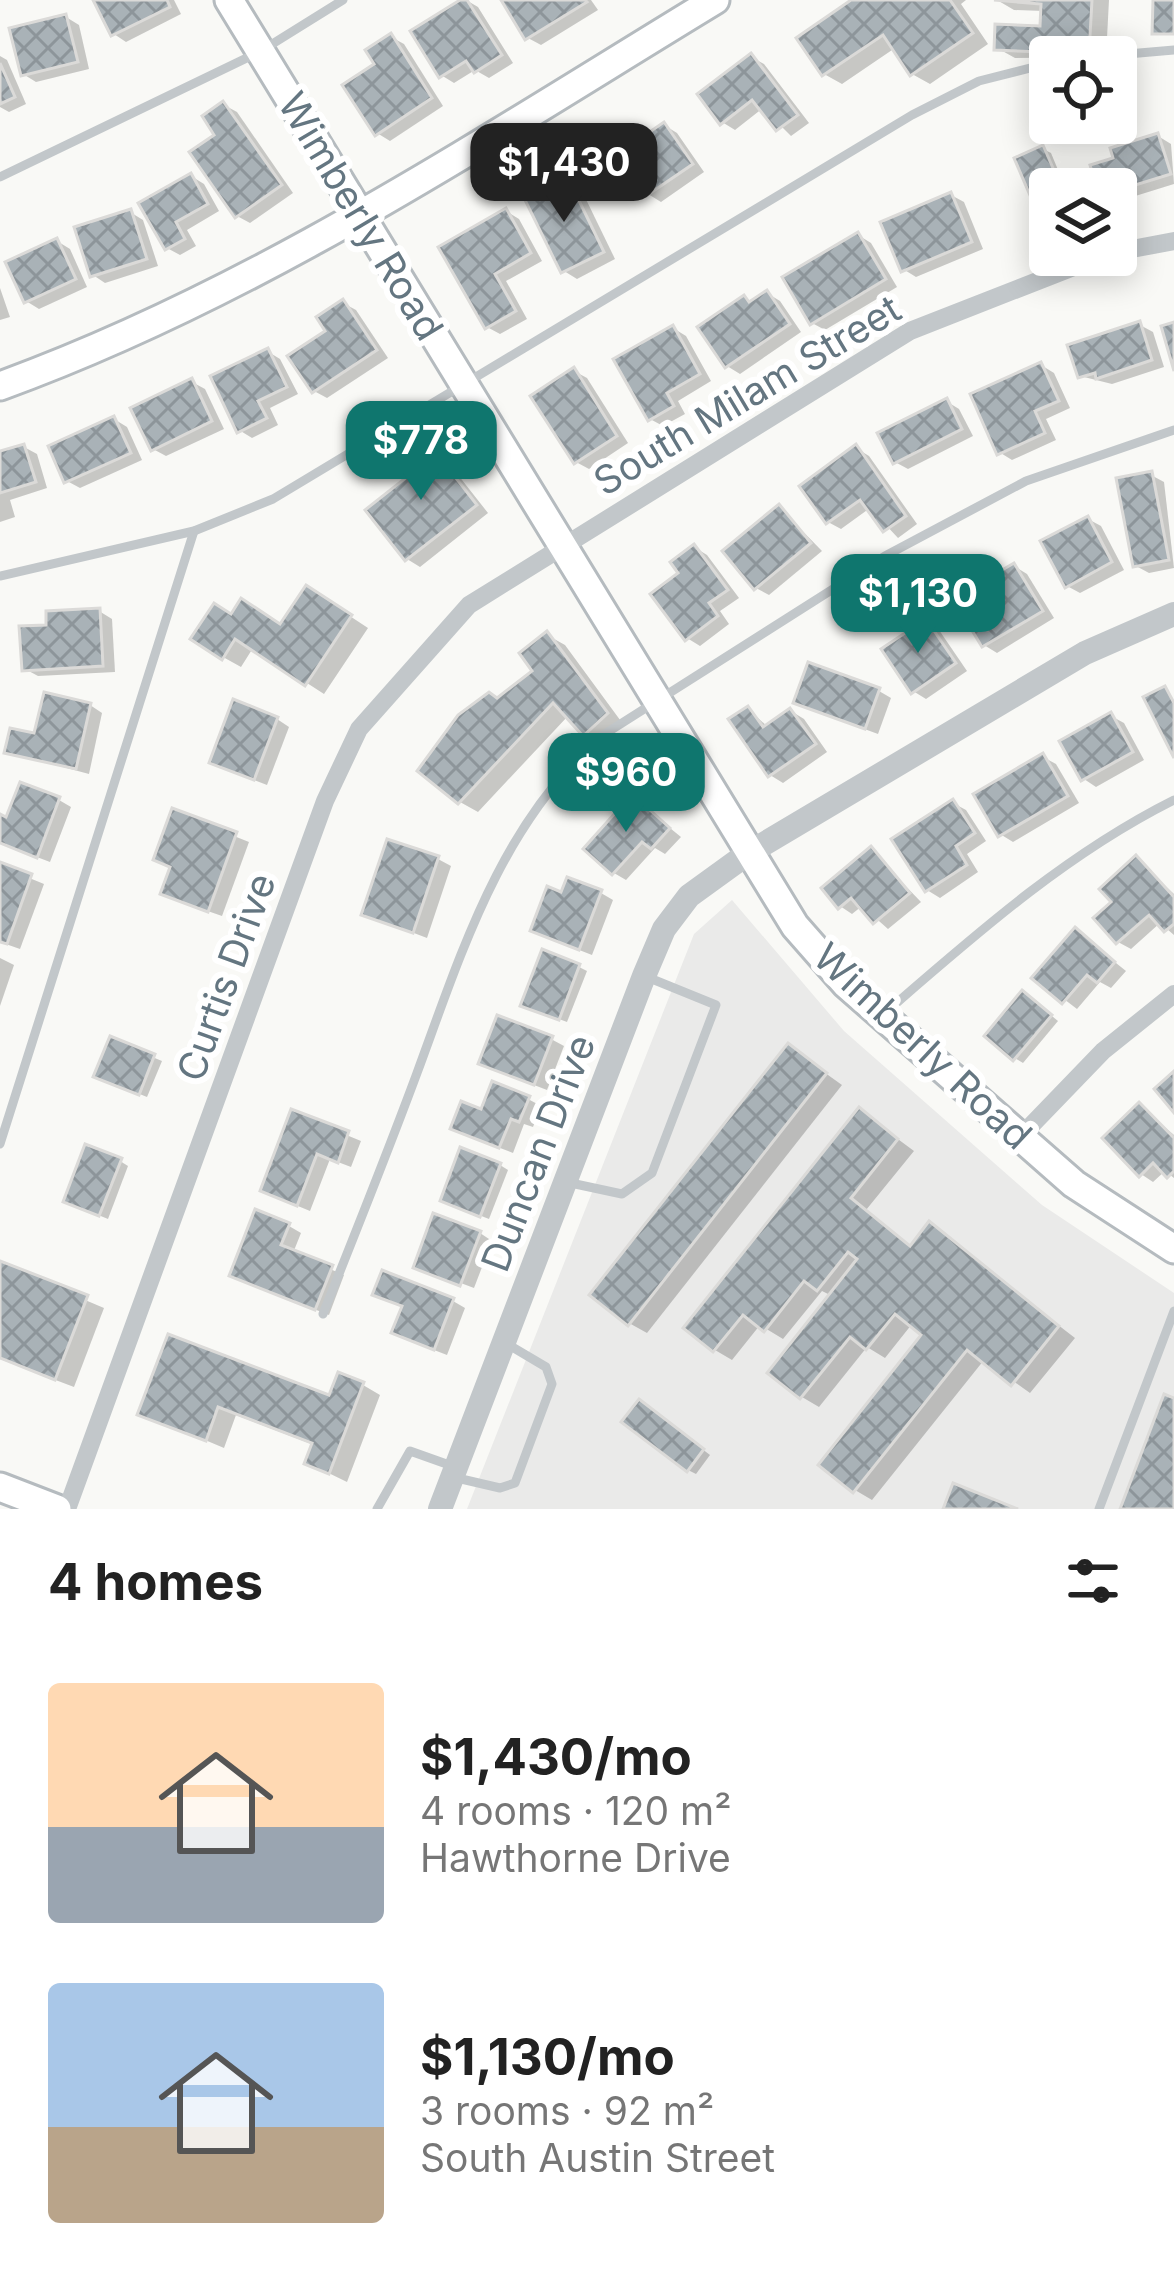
<!DOCTYPE html>
<meta charset="utf-8">
<style>
body{margin:0;font-family:Inter,sans-serif;background:#f6f6f6;color:#222;height:100vh;display:flex;flex-direction:column;font-size:45px;white-space:nowrap}
*{box-sizing:border-box;margin:0}
p{font-size:39px;color:#767676}
.icon{flex:none;width:66px;height:66px;fill:none;stroke:currentColor;stroke-width:2;stroke-linecap:round;stroke-linejoin:round}
.map{position:relative;height:1509px;overflow:hidden}
.details{display:flex;flex-direction:column;background:#fff;flex:1}
.details>*{flex:none}
.controls{position:absolute;left:1029px;top:36px;display:grid;gap:24px}
.controls a{display:grid;place-items:center;width:108px;height:108px;border-radius:12px;background:#fff;box-shadow:0 6px 30px #0003;font-size:60px}
.price{position:absolute;translate:-50% -102px;padding:0 27px;border-radius:24px;background:#0f766e;color:#fff;font-size:39px;line-height:78px;filter:drop-shadow(0 3px 6px #0008)}
.price::after{content:'';position:absolute;left:50%;top:72px;width:36px;height:27px;margin-left:-18px;background:inherit;clip-path:polygon(0 0,100% 0,50% 100%)}
.price.selected{background:#222;color:#fff}
ul{padding:0;list-style:none}
li{display:flex;align-items:center;gap:36px;height:300px;padding:0 48px}
li span{display:grid;place-items:center;flex:none;width:336px;height:240px;border-radius:12px;color:#555}
li>.icon{margin-inline-start:auto}
span .icon{width:144px;height:144px;fill:#fffc;stroke-width:1}
li b{font-size:51px}
h2{display:flex;justify-content:space-between;align-items:center;height:144px;padding:0 48px;font-size:51px}
.map>svg:first-child{display:block}
</style>
<div class="map">
<svg width="1174" height="1509" viewBox="0 0 1174 1509">
<defs>
<pattern id="building-cross-hatch" width="8" height="8" patternUnits="userSpaceOnUse" patternTransform="scale(3)"><rect width="8" height="8" fill="#a9b2b7"/><path d="M0 0l8 8M0 8l8-8" fill="none" stroke="#8d959a"/></pattern>
</defs>
<rect width="100%" height="100%" fill="#f9f9f6"/>
<path fill="#eaeae9" d="M732,900L844,1031L1042,1205L1174,1293V1509H467L694,934Z"/>
<g fill="#0003">
<path d="M97,0H174L181,14L126,42L114,34Z"/>
<path d="M466,0L478,7L513,63L489,78L475,70L454,83L441,75Z"/>
<path d="M507,0H591L598,10L541,45L528,38Z"/>
<path d="M857,0H966L961,4L988,44L930,84L912,74L895,48L842,84L824,74Z"/>
<path d="M997,0H1109L1106,57L1015,58L997,48L1043,29L1044,11L1014,10Z"/>
<path d="M66,17L79,25L89,69L36,82L23,74Z"/>
<path d="M391,37L404,44L443,106L390,141L377,133L379,65Z"/>
<path d="M0,56L7,60L26,104L9,112L0,107Z"/>
<path d="M751,57L764,64L809,123L791,136L763,108L735,130L722,122Z"/>
<path d="M224,105L237,112L293,193L250,223L237,216L219,135Z"/>
<path d="M664,125L677,133L704,172L661,202L648,194L632,128L647,137Z"/>
<path d="M1158,136L1171,144L1174,184L1116,202L1117,160Z"/>
<path d="M1043,149L1051,153L1066,189H1050L1048,217L1040,212Z"/>
<path d="M191,176L204,184L219,211L187,230L196,246L180,255L167,248Z"/>
<path d="M567,179L580,187L615,259L577,279L564,271Z"/>
<path d="M951,195L964,202L983,249L916,277L903,269Z"/>
<path d="M506,211L519,219L542,261L506,281L527,319L500,334L487,327L442,248Z"/>
<path d="M130,212L143,220L158,266L105,283L93,275Z"/>
<path d="M858,235L871,243L897,287L825,330L812,323Z"/>
<path d="M57,241L70,249L87,287L39,309L26,301Z"/>
<path d="M0,288L10,317L0,320Z"/>
<path d="M767,293L780,301L801,332L740,374L727,366L744,299L753,303Z"/>
<path d="M343,303L356,310L388,358L327,398L314,391Z"/>
<path d="M1140,325L1153,332L1164,367L1112,384L1080,376Z"/>
<path d="M673,328L686,336L711,381L678,401L685,414L663,426L650,419Z"/>
<path d="M267,351L280,359L298,394L270,408L278,425L252,438L239,430Z"/>
<path d="M1041,365L1054,373L1070,408L1046,419L1056,440L1012,460L999,452Z"/>
<path d="M574,371L587,378L628,443L589,469L576,462Z"/>
<path d="M192,382L205,389L224,429L166,456L153,449Z"/>
<path d="M946,401L959,409L973,436L908,469L895,462Z"/>
<path d="M114,419L127,427L142,460L80,488L67,481Z"/>
<path d="M427,445L440,452L488,513L420,567L407,559L369,510L416,473Z"/>
<path d="M24,447L37,454L47,488L10,500L15,517L0,522V454Z"/>
<path d="M856,448L869,456L917,524L898,538L870,508L841,529L828,522Z"/>
<path d="M1151,475L1164,482L1174,568L1149,573L1136,566Z"/>
<path d="M779,507L822,551L769,595L756,588Z"/>
<path d="M1088,519L1101,526L1124,570L1080,593L1067,586Z"/>
<path d="M694,547L707,555L739,598L720,611L729,624L700,646L687,638L682,574Z"/>
<path d="M1014,566L1027,574L1054,618L997,653L984,645Z"/>
<path d="M324,599L368,628L324,694L253,648L241,667L223,657L233,617L282,627Z"/>
<path d="M99,611L112,619L115,672L38,676L25,669L50,627Z"/>
<path d="M926,622L939,630L967,671L926,699L913,691Z"/>
<path d="M547,635L565,645L623,724L602,744L568,716L478,812L460,802L498,701L536,671Z"/>
<path d="M879,691L891,698L878,734L810,709Z"/>
<path d="M90,705L102,713L89,774L7,752Z"/>
<path d="M748,709L768,727L791,711L804,719L827,752L783,783L770,775Z"/>
<path d="M1111,716L1124,723L1144,760L1096,787L1084,779Z"/>
<path d="M277,719L289,727L267,785L225,769Z"/>
<path d="M1043,757L1056,764L1079,803L1013,842L1000,834Z"/>
<path d="M633,798L681,837L665,854L655,848L626,880L614,873Z"/>
<path d="M59,800L71,807L50,862L0,843V818L8,821Z"/>
<path d="M953,803L966,810L986,841L967,854L978,872L940,898L927,890Z"/>
<path d="M174,812L249,842L222,916L176,900Z"/>
<path d="M871,850L921,902L888,929L862,906L852,914L840,906Z"/>
<path d="M438,859L451,866L427,938L364,914Z"/>
<path d="M1136,859L1174,894V935L1160,923L1131,949L1118,942L1115,902Z"/>
<path d="M0,866L44,884L20,949L0,942Z"/>
<path d="M601,893L613,900L592,955L546,937L563,895Z"/>
<path d="M1076,931L1126,971L1111,988L1100,982L1077,1009L1035,977Z"/>
<path d="M0,958L14,965L0,1006Z"/>
<path d="M579,967L587,971L567,1022L532,1009Z"/>
<path d="M1030,998L1058,1021L1023,1063L1015,1058Z"/>
<path d="M551,1039L564,1046L547,1090L495,1070Z"/>
<path d="M111,1040L162,1061L147,1097L105,1080Z"/>
<path d="M789,1047L842,1085L647,1333L629,1323Z"/>
<path d="M528,1099L541,1106L533,1127L524,1124L513,1153L466,1135L483,1113Z"/>
<path d="M1139,1105L1174,1135V1178L1165,1171L1153,1182L1141,1174Z"/>
<path d="M860,1111L914,1151L866,1210L912,1247L944,1237L1075,1338L1030,1393L984,1360L872,1500L855,1490L926,1334L912,1324L885,1358L867,1347L819,1407L802,1397L832,1296L822,1291L783,1339L760,1325L732,1360L715,1350Z"/>
<path d="M293,1113L361,1141L351,1167L330,1159L310,1211L276,1197Z"/>
<path d="M120,1161L128,1166L108,1219L74,1205Z"/>
<path d="M500,1165L508,1170L489,1219L451,1204Z"/>
<path d="M289,1226L301,1233L293,1253L344,1275L329,1315L246,1282Z"/>
<path d="M480,1233L492,1241L474,1288L426,1270Z"/>
<path d="M0,1264L104,1308L74,1387L0,1359Z"/>
<path d="M453,1301L465,1308L447,1355L408,1340L405,1307Z"/>
<path d="M170,1338L331,1399L363,1385L380,1395L347,1482L308,1463L314,1445L236,1415L224,1448L141,1413Z"/>
<path d="M647,1407L710,1455L696,1474L688,1470Z"/>
</g>
<g fill="url(#building-cross-hatch)" stroke="#dbdad8" stroke-width="3">
<path d="M93,0H167L170,7L111,36Z"/>
<path d="M460,0H467L502,55L474,73L466,61L439,78L410,31Z"/>
<path d="M501,0H585L587,2L525,40Z"/>
<path d="M851,0H950L973,33L910,76L883,35L822,76L796,38Z"/>
<path d="M1092,0L1089,54L994,50L995,24L1040,26L1041,4L994,0Z"/>
<path d="M1153,0H1174V34H1152Z"/>
<path d="M66,14L78,62L21,76L9,28Z"/>
<path d="M391,33L432,98L375,136L342,85L374,64L365,50Z"/>
<path d="M751,53L798,115L776,131L752,100L720,125L697,94Z"/>
<path d="M0,63L15,97L0,104Z"/>
<path d="M223,101L282,185L235,218L189,152L214,135L202,116Z"/>
<path d="M664,122L693,164L646,196L608,142L632,125L641,138Z"/>
<path d="M1158,133L1171,174L1116,191L1097,189L1090,165L1113,158L1110,148Z"/>
<path d="M1043,145L1062,189H1050V209L1038,214L1014,158Z"/>
<path d="M191,173L208,204L176,222L185,239L165,250L138,203Z"/>
<path d="M567,176L604,252L561,273L524,198Z"/>
<path d="M951,192L972,242L901,272L880,222Z"/>
<path d="M506,208L531,253L495,274L516,311L485,329L438,247Z"/>
<path d="M131,209L147,259L90,277L74,227Z"/>
<path d="M858,232L886,279L810,325L782,277Z"/>
<path d="M57,238L76,279L24,303L5,262Z"/>
<path d="M767,290L790,324L725,368L697,327L744,295L749,302Z"/>
<path d="M343,299L377,350L312,393L287,356L325,331L316,317Z"/>
<path d="M1140,321L1152,360L1096,379L1095,373L1078,378L1067,345Z"/>
<path d="M1174,322V371L1161,326Z"/>
<path d="M673,325L700,374L667,393L674,406L648,421L613,359Z"/>
<path d="M268,348L287,387L258,401L267,418L237,433L210,376Z"/>
<path d="M1041,362L1059,401L1035,411L1045,433L997,455L970,394Z"/>
<path d="M574,367L617,436L574,464L530,396Z"/>
<path d="M192,378L212,421L151,451L130,408Z"/>
<path d="M947,398L962,429L893,464L877,433Z"/>
<path d="M114,416L131,453L64,483L48,446Z"/>
<path d="M427,441L477,505L405,561L365,510L412,473L403,460Z"/>
<path d="M24,444L36,482L0,493V451Z"/>
<path d="M856,444L906,516L883,532L860,500L826,524L799,486Z"/>
<path d="M1152,471L1169,560L1133,567L1116,478Z"/>
<path d="M779,504L811,543L754,590L722,551Z"/>
<path d="M1088,516L1112,562L1065,588L1040,541Z"/>
<path d="M694,544L728,590L709,603L718,616L685,641L650,594L678,573L670,562Z"/>
<path d="M1014,563L1043,611L982,647L953,599Z"/>
<path d="M306,585L352,615L305,686L235,639L222,660L190,639L214,603L231,614L241,598L280,624Z"/>
<path d="M100,608L103,666L22,671L19,626L46,625V611Z"/>
<path d="M926,619L956,663L911,694L881,649Z"/>
<path d="M547,631L608,713L583,736L553,703L458,804L417,771L458,715L489,692L497,698L532,671L519,653Z"/>
<path d="M808,662L880,688L865,729L793,703Z"/>
<path d="M1165,686L1174,703V758L1143,697Z"/>
<path d="M44,692L91,703L76,769L4,753L10,728L34,733Z"/>
<path d="M233,699L278,717L254,780L209,763Z"/>
<path d="M748,706L763,727L790,708L816,744L768,777L728,719Z"/>
<path d="M1111,712L1133,752L1081,781L1059,741Z"/>
<path d="M1043,753L1068,796L998,837L973,794Z"/>
<path d="M20,782L60,797L37,858L0,843V814L6,817Z"/>
<path d="M632,794L670,828L651,849L642,842L612,875L583,849Z"/>
<path d="M953,799L975,833L956,846L967,865L925,892L891,839Z"/>
<path d="M172,808L237,832L208,912L160,894L170,867L153,860Z"/>
<path d="M387,839L439,856L413,933L361,915Z"/>
<path d="M871,846L910,893L873,924L851,898L838,909L821,888Z"/>
<path d="M1136,855L1174,897V924L1164,932L1149,915L1116,944L1093,918L1111,902L1099,889Z"/>
<path d="M0,862L32,874L7,944L0,942Z"/>
<path d="M567,877L602,890L579,950L530,931L547,886L561,892Z"/>
<path d="M1075,927L1115,962L1097,983L1087,975L1062,1004L1031,978Z"/>
<path d="M542,949L580,964L559,1020L520,1006Z"/>
<path d="M1022,990L1052,1015L1013,1061L984,1036Z"/>
<path d="M497,1015L553,1036L534,1085L478,1064Z"/>
<path d="M110,1036L155,1054L139,1095L93,1077Z"/>
<path d="M788,1043L827,1073L628,1326L589,1295Z"/>
<path d="M1174,1071V1113L1154,1089Z"/>
<path d="M492,1081L530,1096L519,1122L511,1119L499,1148L450,1129L461,1101L481,1109Z"/>
<path d="M1139,1102L1174,1138V1171L1167,1178L1153,1163L1139,1177L1102,1138Z"/>
<path d="M859,1107L898,1139L851,1198L910,1246L929,1221L1059,1326L1011,1386L967,1350L853,1493L818,1465L921,1335L895,1314L866,1350L850,1337L800,1399L767,1373L857,1259L848,1252L817,1291L804,1281L764,1332L743,1315L713,1352L683,1328Z"/>
<path d="M291,1109L349,1131L338,1163L317,1154L297,1206L260,1191Z"/>
<path d="M85,1144L122,1158L99,1216L63,1202Z"/>
<path d="M460,1147L501,1163L480,1217L440,1201Z"/>
<path d="M255,1209L290,1223L281,1245L333,1265L315,1310L229,1276Z"/>
<path d="M433,1213L481,1231L460,1286L413,1268Z"/>
<path d="M0,1261L88,1295L55,1380L0,1358Z"/>
<path d="M382,1270L454,1298L434,1350L391,1333L402,1306L372,1295Z"/>
<path d="M168,1334L329,1395L338,1372L364,1382L329,1474L304,1464L312,1443L218,1407L206,1441L137,1415Z"/>
<path d="M1164,1394L1174,1398V1509H1120Z"/>
<path d="M639,1399L704,1449L687,1472L621,1422Z"/>
<path d="M953,1483L1018,1509H943Z"/>
</g>
<g fill="none" stroke-linecap="round" stroke-linejoin="round">
<defs>
<g id="secondary">
<path d="M229,0L795,926L846,984L1074,1184L1174,1249"/>
<path d="M0,386C256,293 483,141 715,0"/>
<path d="M0,1487L57,1509"/>
</g>
</defs>
<use href="#secondary" stroke="#b5bbbf" stroke-width="33"/>
<g stroke="#c2c7ca" stroke-width="9">
<path d="M1093,57L1174,50"/>
<path d="M0,177L261,51L343,0"/>
<path d="M0,576L194,531L273,499L912,115L979,81L1050,63"/>
<path d="M885,1013C976,934 1066,854 1174,800"/>
<path d="M0,1144L194,531"/>
<path d="M566,1182L622,1194L652,1173L716,1005L647,977"/>
<path d="M323,1314C355,1234 387,1154 417,1073C462,951 500,826 600,737L885,556L1026,481L1174,430"/>
<path d="M457,1478L500,1488L515,1483L552,1384L546,1367L507,1344"/>
<path d="M377,1509L410,1451L455,1467"/>
<path d="M1099,1509L1174,1311"/>
</g>
<g stroke="#c2c7ca" stroke-width="18">
<path d="M1116,252L1174,241"/>
<path d="M1020,1137L1103,1051L1174,994"/>
<path d="M67,1509L325,801L359,729L469,605L910,331L1104,255"/>
</g>
<path stroke="#c2c7ca" stroke-width="24" d="M440,1509L644,976L664,929L689,896L747,854L1085,653L1174,614"/>
<use href="#secondary" stroke="#fff" stroke-width="27"/>
</g>
<g text-anchor="middle" stroke-width="12" stroke-linejoin="round" paint-order="stroke">
<g font-size="39" fill="#647681" stroke="#fff">
<text transform="translate(361 216) rotate(59)" y="14">Wimberly Road</text>
<text transform="translate(747 395) rotate(-31)" y="14">South Milam Street</text>
<text transform="translate(226 977) rotate(-70)" y="14">Curtis Drive</text>
<text transform="translate(923 1046) rotate(43)" y="14">Wimberly Road</text>
<text transform="translate(538 1153) rotate(-69)" y="14">Duncan Drive</text>
</g>
</g>
</svg>
<div class="controls">
<a><svg class="icon" aria-label="locate" viewBox="0 0 24 24"><circle cx="12" cy="12" r="6"/><path d="M12 2v4M12 18v4M2 12h4M18 12h4"/></svg></a>
<a><svg class="icon" aria-label="layers" viewBox="0 0 24 24"><path d="M12 4l9 5-9 5-9-5zM3 14l9 5 9-5"/></svg></a>
</div>
<b class="price selected" style="left:564px;top:225px">$1,430</b>
<b class="price" style="left:421px;top:503px">$778</b>
<b class="price" style="left:918px;top:656px">$1,130</b>
<b class="price" style="left:626px;top:835px">$960</b>
</div>
<section class="details">
<h2>4 homes<svg class="icon" aria-label="filters" viewBox="0 0 24 24"><path d="M4 7h16M4 17h16"/><circle cx="9" cy="7" r="2"/><circle cx="15" cy="17" r="2"/></svg></h2>
<ul>
<li><span style="background:linear-gradient(#ffd9b3 60%,#9aa5b1 0)"><svg class="icon" aria-label="home" viewBox="0 0 24 24"><path d="M3 11l9-7 9 7M6 9v11h12V9"/></svg></span><div><b>$1,430/mo</b><p>4 rooms · 120 m²</p><p>Hawthorne Drive</p></div></li>
<li><span style="background:linear-gradient(#a9c7e8 60%,#b9a48a 0)"><svg class="icon" aria-label="home" viewBox="0 0 24 24"><path d="M3 11l9-7 9 7M6 9v11h12V9"/></svg></span><div><b>$1,130/mo</b><p>3 rooms · 92 m²</p><p>South Austin Street</p></div></li>
</ul>
</section>
